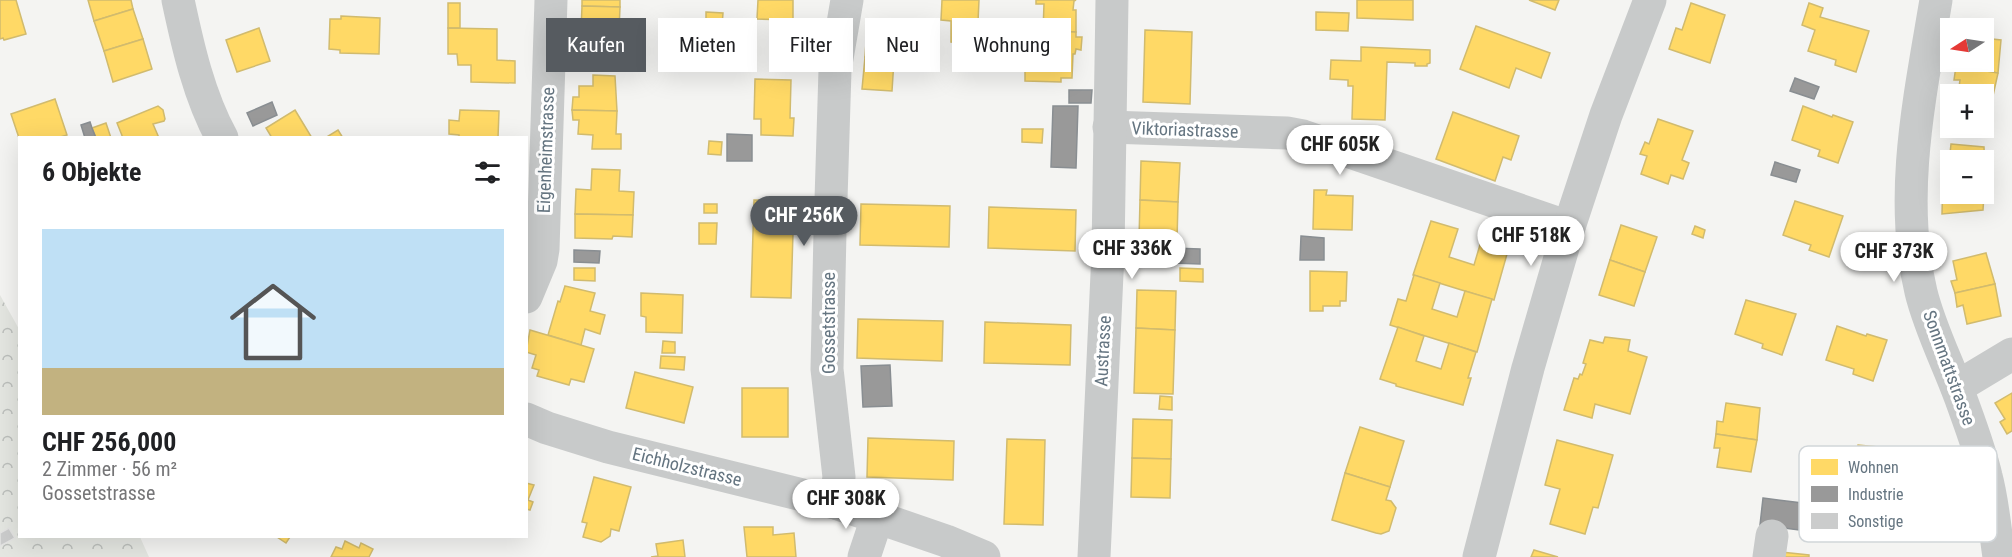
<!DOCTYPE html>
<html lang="de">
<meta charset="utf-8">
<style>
body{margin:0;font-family:"Roboto Condensed",sans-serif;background:#f2f2f2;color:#202124;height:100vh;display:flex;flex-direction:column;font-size:22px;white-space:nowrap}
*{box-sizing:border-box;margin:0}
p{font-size:20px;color:#757577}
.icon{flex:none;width:33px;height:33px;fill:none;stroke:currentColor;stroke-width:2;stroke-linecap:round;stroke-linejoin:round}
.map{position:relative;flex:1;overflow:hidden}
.details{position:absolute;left:18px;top:136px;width:510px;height:402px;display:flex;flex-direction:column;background:#fff;border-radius:0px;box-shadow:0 6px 24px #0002}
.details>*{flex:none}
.hud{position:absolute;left:546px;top:18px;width:570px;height:54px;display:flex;gap:12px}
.needle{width:39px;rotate:258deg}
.tools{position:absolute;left:1940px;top:18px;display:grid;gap:12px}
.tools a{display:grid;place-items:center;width:54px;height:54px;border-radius:0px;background:#fff;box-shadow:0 6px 24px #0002;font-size:30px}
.price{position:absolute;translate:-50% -51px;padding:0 14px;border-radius:21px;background:#fff;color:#222;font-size:20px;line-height:39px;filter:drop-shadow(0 2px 3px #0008)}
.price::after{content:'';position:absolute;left:50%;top:36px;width:18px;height:14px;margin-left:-9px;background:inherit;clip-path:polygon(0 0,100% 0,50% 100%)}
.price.selected{background:#565b60;color:#fff}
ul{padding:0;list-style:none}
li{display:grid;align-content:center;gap:12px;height:318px;padding:0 24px}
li+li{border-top:2px solid #e0e0e0}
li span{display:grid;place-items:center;height:186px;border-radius:0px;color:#555}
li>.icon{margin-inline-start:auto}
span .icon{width:108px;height:108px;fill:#fffc;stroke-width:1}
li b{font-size:26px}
h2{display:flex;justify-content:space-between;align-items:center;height:72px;padding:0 24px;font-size:26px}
.chip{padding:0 21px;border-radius:0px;background:#fff;box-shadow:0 6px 24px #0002;font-size:21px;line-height:54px}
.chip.selected{background:#565b60;color:#fff}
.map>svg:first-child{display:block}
</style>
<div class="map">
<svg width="2012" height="557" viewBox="0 0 2012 557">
<defs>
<pattern id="park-crowns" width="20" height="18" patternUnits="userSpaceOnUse" patternTransform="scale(1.5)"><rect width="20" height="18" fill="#e4e6e1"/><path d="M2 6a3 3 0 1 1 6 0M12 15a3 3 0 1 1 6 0" fill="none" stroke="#bcbfbc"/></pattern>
</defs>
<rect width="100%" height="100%" fill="#f4f4f2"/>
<path fill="url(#park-crowns)" d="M0,295L19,329L20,537H140L149,557H0Z"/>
<g fill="#ffd966" stroke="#d1bb6e" stroke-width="1.5">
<path d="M0,0H16L26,34L4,40L3,38L0,39Z"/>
<path d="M88,0H131L133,9L94,21Z"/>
<path d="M582,0H620V7L582,6Z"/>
<path d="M758,0H793V20L757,19Z"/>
<path d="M942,0H979L977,44L951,42V21L941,20Z"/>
<path d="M1036,0H1076L1074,1L1073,10H1076V32L1043,31L1044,4H1036Z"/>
<path d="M1357,0H1413V20L1357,18Z"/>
<path d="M1529,0H1559L1555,10Z"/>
<rect x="448" y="3" width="12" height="25"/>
<path d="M1691,3L1725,15L1710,63L1669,49L1676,28L1682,30Z"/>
<path d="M1809,3L1823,8L1820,17L1869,31L1856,72L1835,65L1836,60L1808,51L1815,30L1802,25Z"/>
<path d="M582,6L620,7L619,31L581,30Z"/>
<path d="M133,9L143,39L104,51L94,21Z"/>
<path d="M706,12L723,13L722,26L706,25Z"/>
<path d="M1316,12L1349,13L1348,31L1316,30Z"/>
<path d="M341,16L380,18L379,54L340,53V50L329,49L330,19H341Z"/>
<path d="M1476,26L1550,53L1541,78L1516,68L1509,88L1460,69Z"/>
<path d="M259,28L270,61L237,72L226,40Z"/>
<path d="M448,28L497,29V60L515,61V83L471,82V65H458L457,54H448Z"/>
<path d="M867,28L897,30L894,60L865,57Z"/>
<path d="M1145,30L1192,32L1190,104L1143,102Z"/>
<path d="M1043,31L1076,32V37H1082L1081,50L1076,49L1075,54H1073L1072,78H1061V82L1025,81V60H1042Z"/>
<path d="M1983,38L2001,40L1998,73L1956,66L1957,62H1983Z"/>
<path d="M143,39L152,69L113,82L104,51Z"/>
<path d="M1361,47L1430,50V63L1427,64V66H1415V63L1387,62L1385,120L1352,119L1353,86H1348V80L1330,79L1331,60L1361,61Z"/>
<path d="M865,57L894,60L892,91L862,89Z"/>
<path d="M1956,66L1998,73L1989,114H1983V94H1958L1960,80H1954Z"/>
<path d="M593,75L615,76L617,111L572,110L573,97H579V86H593Z"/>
<path d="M755,79L791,80L790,118H794L793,136L761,135V119H754Z"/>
<path d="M55,99L67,135L57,138H20V141L11,114Z"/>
<path d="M158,106L163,110L165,119L164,121L153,124L159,138H123L117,123Z"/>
<path d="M1803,106L1832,117L1833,115L1853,122L1838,163L1818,156L1820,150L1792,140Z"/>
<path d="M295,110L312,138H272L266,128Z"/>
<path d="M460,110L499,111L498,138H459V135L449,134V120L459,121Z"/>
<path d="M572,110L617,111L616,134H621V149H592L593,135L578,134L579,120H573Z"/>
<path d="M1453,112L1519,136L1511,160L1503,157L1495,181L1436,159Z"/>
<path d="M1658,119L1693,131L1682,160L1689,163L1683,179L1671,175L1668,184L1641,174L1647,156L1640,154L1645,142L1649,144Z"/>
<path d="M106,123L111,138H96L92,128Z"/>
<path d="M1022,129H1043L1042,143L1022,142Z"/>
<path d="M338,130L343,138H325Z"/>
<path d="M709,141L722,142L721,155L708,154Z"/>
<path d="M1951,144L1984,147L1985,178H1983V160H1950V176L1943,175V163H1949Z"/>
<path d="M1141,161L1180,163L1178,202L1140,200Z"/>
<path d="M592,169L620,170L619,191L634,192L633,215L575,214L576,189L591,190Z"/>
<path d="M1943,175L1950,176V194H1983V178H1985L1983,210L1942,214Z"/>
<path d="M1314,190H1327L1326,195L1353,196L1352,230L1313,229Z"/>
<path d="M754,200L794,201L791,298L751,297Z"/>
<path d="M1140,200L1178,202L1177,240L1139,239Z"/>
<path d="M1795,201L1843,216L1829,257L1809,250L1811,245L1783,235Z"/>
<rect x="704" y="204" width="13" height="9"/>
<path d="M861,204L950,206L949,247L860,245Z"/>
<path d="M989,207L1076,210L1075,251L988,248Z"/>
<path d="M575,214L633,215L632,237L613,236L612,239L575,238Z"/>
<path d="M1431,221L1458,229L1449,257L1474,265L1482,238L1509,247L1494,300L1413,275Z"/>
<path d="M699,223H717L716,244H699Z"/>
<path d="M1621,225L1657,237L1645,272L1610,260Z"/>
<path d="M1695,226L1705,230L1703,238L1692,234Z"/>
<path d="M1986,253L1995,284L1955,293L1951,281L1957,280L1953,261Z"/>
<path d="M1610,260L1645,272L1634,306L1599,295Z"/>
<path d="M574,268H595V281L574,280Z"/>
<path d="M1180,268L1203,269V282L1180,281Z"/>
<path d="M1310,271L1347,272L1346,301H1340V306H1323V311H1310Z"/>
<path d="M1414,275L1440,283L1432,309L1457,317L1465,291L1492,299L1477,352L1390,325L1398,299L1406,301Z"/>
<path d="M1995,284L2001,316L1967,324L1963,305L1957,307L1955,293Z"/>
<path d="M565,286L595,293L590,311L605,315L600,334L585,329L581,345L548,335L558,301L560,302Z"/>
<path d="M1137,290L1176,291L1175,330L1136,328Z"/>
<path d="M641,293L683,295L682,333L646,332V317L641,316Z"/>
<path d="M1746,300L1796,314L1782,355L1762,348L1763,344L1735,334Z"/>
<path d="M858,319L943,321L942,361L857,358Z"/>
<path d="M985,322L1071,325L1070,365L984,363Z"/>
<path d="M1837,326L1866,336L1867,334L1887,340L1873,381L1853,374L1854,369L1826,360Z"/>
<path d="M1398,327L1424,336L1416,361L1441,369L1449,343L1476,352L1468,378H1471L1463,405L1396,386V384L1380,379Z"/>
<path d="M1136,328L1175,330L1173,394L1134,393Z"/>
<path d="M530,330L594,349L584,382L571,379L569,385L537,376L539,370L532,368L536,355L526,352Z"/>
<path d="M1605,337L1630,340L1628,351L1647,357L1630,414L1595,404L1592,418L1564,410L1574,378L1578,379L1580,374L1582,375L1586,364L1583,363L1590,340L1603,343Z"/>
<path d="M663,341L675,342V353H662Z"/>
<path d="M661,356L685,357L684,370L660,368Z"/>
<path d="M635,372L693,387L684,423L626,408Z"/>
<rect x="742" y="388" width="46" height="49"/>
<path d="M2012,393V431L2007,434L2000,422L2005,419L1995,403Z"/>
<path d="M1160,396L1172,397V410L1159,409Z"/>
<path d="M1726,403L1760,408L1757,440L1716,434L1717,421L1723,422Z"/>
<path d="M1133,419L1172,420L1171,459L1132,458Z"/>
<path d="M1360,427L1404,441L1390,487L1345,473Z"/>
<path d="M1716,434L1757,440L1751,472L1717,467L1720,448H1714Z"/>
<path d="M868,438L954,441L953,480L867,477Z"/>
<path d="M1007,439L1045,440L1043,525L1004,524Z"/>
<path d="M1557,440L1613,455L1598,508L1593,507L1585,534L1550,524L1560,489L1545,485Z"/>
<path d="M1858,445L1909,450L1904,492L1884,489V484L1854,480Z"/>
<path d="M1132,458L1171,459L1170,498L1131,497Z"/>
<path d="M1345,473L1390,487L1386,500L1391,501L1396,508L1389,531L1381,534L1376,533L1332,520Z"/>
<path d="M594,477L631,487L619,531L611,529L610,536L601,542L583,537L587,523L582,522Z"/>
<path d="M526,483L534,485L528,500L533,502L530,510L526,509Z"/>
<path d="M744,527H773V535L794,533L796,557H747Z"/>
<path d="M277,537H290L286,543Z"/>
<path d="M683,540L685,557H651L658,556L656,544Z"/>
<path d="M345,541L359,548L361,543L373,549L369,557H331L336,547L342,549Z"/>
<path d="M1534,550L1558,557H1531Z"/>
<path d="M1781,552L1809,555V557H1781Z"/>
</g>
<g fill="#999" stroke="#898e92" stroke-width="1.5">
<path d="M580,44H618V59L580,58Z"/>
<path d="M571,59H592L591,71H571Z"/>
<path d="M1795,78L1819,87L1814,99L1790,91Z"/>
<path d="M1069,90H1092L1091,103H1069Z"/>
<path d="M272,102L277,115L253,126L247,113Z"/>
<path d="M1053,106H1078L1076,168L1051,167Z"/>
<path d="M90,122L92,128L96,138H85L81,125Z"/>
<path d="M727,134L752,135V161H727Z"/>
<path d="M1775,162L1800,170L1796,182L1771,175Z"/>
<path d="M1301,236L1324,238V260H1300Z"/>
<path d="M1172,248L1200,249V264L1172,263Z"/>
<path d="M574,250L600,251L599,263L574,262Z"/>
<path d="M890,365L892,406L863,407L861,366Z"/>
<path d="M1763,498L1802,503L1799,530L1760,525Z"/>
</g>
<path fill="#cbcccc" stroke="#e3e3e2" stroke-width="1.5" d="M9,528L15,538L0,546V533Z"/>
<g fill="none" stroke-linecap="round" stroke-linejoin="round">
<g stroke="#c8caca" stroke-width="33">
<path d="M178,0C188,47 199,96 222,138"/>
<path d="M1936,0C1920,96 1898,196 1921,292C1930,329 1948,363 1961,399C1970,424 1980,450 1986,476C1993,502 1995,530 1999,557"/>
<path d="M1109,127L1287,133L1303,136L1569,227"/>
<path d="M526,297L541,261L543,249L551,0"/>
<path d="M1957,387L2012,354"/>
<path d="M526,419L547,428L608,447L835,503L946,541L984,557"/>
<path d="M835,503L839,477L827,369L830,232L835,70L847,0"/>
<path d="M864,557L877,518"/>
<path d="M1094,557L1108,252L1112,0"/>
<path d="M1479,557L1528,368L1569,227L1606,115L1650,0"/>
<path d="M1769,557L1772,536"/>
</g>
</g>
<g text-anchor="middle" stroke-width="6" stroke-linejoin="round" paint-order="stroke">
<g font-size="18" fill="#657581" stroke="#fff">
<text transform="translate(1185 130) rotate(2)" y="6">Viktoriastrasse</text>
<text transform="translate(546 150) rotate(-88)" y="6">Eigenheimstrasse</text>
<text transform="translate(829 323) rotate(-90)" y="6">Gossetstrasse</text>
<text transform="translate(1103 351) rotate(-87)" y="6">Austrasse</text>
<text transform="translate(1949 368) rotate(70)" y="6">Sonnmattstrasse</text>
<text transform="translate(687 467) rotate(14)" y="6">Eichholzstrasse</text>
</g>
</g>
<rect x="1799" y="446" width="198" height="96" rx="9" fill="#fff" stroke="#d1d6d9" stroke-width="1.5"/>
<rect x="1811" y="459" width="27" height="16" fill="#ffd966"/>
<rect x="1811" y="486" width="27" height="16" fill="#999"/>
<rect x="1811" y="513" width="27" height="16" fill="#cbcccc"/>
<g font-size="16" fill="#657581">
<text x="1848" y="473">Wohnen</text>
<text x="1848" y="500">Industrie</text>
<text x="1848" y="527">Sonstige</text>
</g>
</svg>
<div class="tools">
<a><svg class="needle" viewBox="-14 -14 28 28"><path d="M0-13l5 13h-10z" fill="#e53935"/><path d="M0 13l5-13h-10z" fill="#757577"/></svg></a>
<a>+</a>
<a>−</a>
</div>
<b class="price" style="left:1340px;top:176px">CHF 605K</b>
<b class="price selected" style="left:804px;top:247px">CHF 256K</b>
<b class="price" style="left:1531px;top:267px">CHF 518K</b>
<b class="price" style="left:1132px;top:280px">CHF 336K</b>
<b class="price" style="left:1894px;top:283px">CHF 373K</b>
<b class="price" style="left:846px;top:530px">CHF 308K</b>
<div class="hud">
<a class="chip selected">Kaufen</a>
<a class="chip">Mieten</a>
<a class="chip">Filter</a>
<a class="chip">Neu</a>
<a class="chip">Wohnung</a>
</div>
<section class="details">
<h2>6 Objekte<svg class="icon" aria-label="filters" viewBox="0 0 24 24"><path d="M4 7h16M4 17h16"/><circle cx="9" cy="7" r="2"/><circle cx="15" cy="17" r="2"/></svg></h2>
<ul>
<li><span style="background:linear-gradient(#bfe0f5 75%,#c2b280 0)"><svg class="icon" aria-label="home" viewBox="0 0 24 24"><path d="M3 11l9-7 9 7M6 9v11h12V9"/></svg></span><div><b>CHF 256,000</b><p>2 Zimmer · 56 m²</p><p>Gossetstrasse</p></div></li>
</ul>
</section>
</div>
